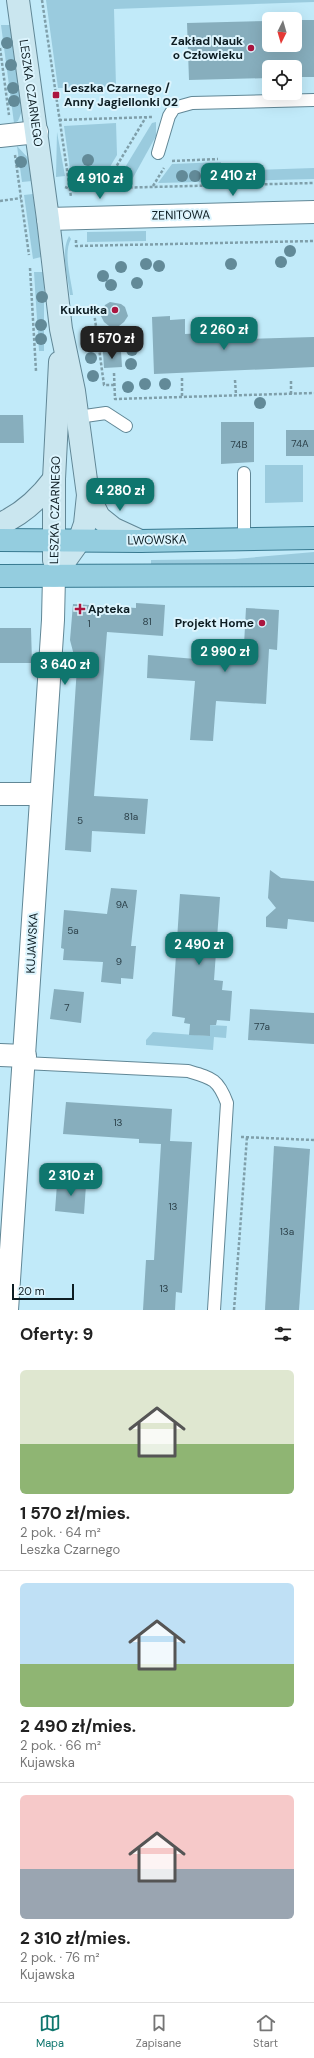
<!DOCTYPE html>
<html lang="pl">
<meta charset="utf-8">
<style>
body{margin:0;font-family:"DM Sans",sans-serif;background:#f6f6f6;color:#222;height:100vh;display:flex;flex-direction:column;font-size:15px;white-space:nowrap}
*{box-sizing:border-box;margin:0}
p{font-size:13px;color:#767676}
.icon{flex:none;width:22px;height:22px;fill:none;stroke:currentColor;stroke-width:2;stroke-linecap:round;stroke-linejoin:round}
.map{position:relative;height:1310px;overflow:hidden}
.drawer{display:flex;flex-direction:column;background:#fff;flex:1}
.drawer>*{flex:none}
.needle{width:26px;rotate:185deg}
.tools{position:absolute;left:262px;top:12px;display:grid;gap:8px}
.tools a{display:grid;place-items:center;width:40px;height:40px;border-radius:6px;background:#fff;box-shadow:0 4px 16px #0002;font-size:20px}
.scale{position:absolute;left:12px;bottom:10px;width:62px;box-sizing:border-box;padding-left:4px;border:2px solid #0d1d23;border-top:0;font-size:11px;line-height:14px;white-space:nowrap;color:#0d1d23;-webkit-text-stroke:3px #dcf4fd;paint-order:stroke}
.price{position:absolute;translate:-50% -34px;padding:0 9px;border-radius:8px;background:#0f766e;color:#fff;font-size:13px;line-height:26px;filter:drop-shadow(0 1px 2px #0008)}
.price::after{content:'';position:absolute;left:50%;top:24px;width:12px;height:9px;margin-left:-6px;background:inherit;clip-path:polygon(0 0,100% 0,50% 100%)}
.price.selected{background:#222;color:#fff}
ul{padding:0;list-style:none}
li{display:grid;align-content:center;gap:8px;height:212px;padding:0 20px}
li+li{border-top:1px solid #e0e0e0}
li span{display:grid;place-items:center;height:124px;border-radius:6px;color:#555}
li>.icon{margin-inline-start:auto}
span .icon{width:72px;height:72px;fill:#fffc;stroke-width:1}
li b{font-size:17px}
h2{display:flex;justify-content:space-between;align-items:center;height:48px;padding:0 20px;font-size:17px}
.tabs{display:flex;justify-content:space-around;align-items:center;height:56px;border-top:1px solid #e0e0e0;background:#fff;font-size:11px;color:#767676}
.tabs a{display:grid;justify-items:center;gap:2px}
.tabs .selected{color:#0f766e}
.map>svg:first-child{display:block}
</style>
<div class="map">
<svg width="314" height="1310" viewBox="0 0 314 1310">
<rect width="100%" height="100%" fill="#c1eaf9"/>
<g fill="#9acbde">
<path d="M46,0H314V2L114,9L116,87L58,88Z"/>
<path d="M1,25H10L22,111L18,121L14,123Z"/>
<path d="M156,122V136L129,185L115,184L152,123Z"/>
<path d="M116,123L117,155L101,182L92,186L72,184L64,126Z"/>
<path d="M57,132L65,176L56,177Z"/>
<path d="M17,146L29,159L32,181L22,182Z"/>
<path d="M221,162V171L314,168V179L158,183L172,164Z"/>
<path d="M33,194L41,257L33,259L24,195Z"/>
<path d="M146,231V241L87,242V232Z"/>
<path d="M69,236L71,239C63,254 71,278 73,295H70C68,276 60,253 69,236Z"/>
<path d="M34,272H44V351H39Z"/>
<path d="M265,465H303V502L265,503Z"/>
<path d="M314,552V563L151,565V560L235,559Z"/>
<path d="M210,1025L227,1026L226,1038L214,1037L213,1050L146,1045V1040L153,1032L209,1036Z"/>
</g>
<g fill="#87aebd">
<path d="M295,20H314V77H295V67H269V78L189,80L187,23L269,21V45H295Z"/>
<path d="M110,302L121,304L125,307L128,316L124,322L114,330L104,322L101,316L105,305Z"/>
<path d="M170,316V320L185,319V334L204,333V340L314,337V367L154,374L152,317Z"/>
<path d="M121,351L122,367L104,368L103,352Z"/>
<path d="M0,415H23L24,443H0Z"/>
<path d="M221,422H254V462L221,464Z"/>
<rect x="286" y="430" width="28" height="26"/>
<path d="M136,603L165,605L163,636L107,632L94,796L148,799L145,834L92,831L91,852L65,850L77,667L70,640L73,604L136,608Z"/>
<path d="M246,608L279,610L277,650L269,649L266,704L216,701L213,741L190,740L195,681L147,678L148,655L243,663Z"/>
<path d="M0,628H31L32,663H0Z"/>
<path d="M270,870L281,878L314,881V922L288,919L287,929L266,927V917L276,908L268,898Z"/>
<path d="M111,888L137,890L131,946H136L133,979L121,978V984L101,982L103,962L63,960L64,949L61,948L64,910L107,914Z"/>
<path d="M180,894L220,897L214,980L223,981L222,990L232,991L230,1021L217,1020L216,1025H210V1036L189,1035L190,1024L184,1023L185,1018L172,1016Z"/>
<path d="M54,989L84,992L81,1023L50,1019Z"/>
<path d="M250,1009L314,1013V1044L248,1040Z"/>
<path d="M66,1102L172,1109L170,1141L192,1142L182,1293L176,1292L175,1310H143L146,1260H154L161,1144L139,1143V1139L63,1134Z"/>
<path d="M274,1146L310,1149L299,1310H265Z"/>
<path d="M76,1177L82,1180L86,1185L84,1214L55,1211L57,1184L69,1185Z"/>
</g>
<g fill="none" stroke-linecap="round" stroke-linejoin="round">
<defs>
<g id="lane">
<path d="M158,153L169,116L174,108L192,103L314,100"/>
<path d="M78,417L106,413L126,426"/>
<path d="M244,539V473"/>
<path d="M24,1063L188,1071C212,1078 218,1079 227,1103L214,1310"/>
</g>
<g id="street">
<path d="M0,136L37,132"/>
<path d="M48,219L314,212"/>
<path d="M0,794H41"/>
<path d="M0,1055L25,1056"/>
<path d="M7,1310L53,620L54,576"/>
</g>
<g id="secondary">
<path d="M18,0L48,219L61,329L74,391L88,495L85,524L79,541L54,576"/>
<path d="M88,495L99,517L114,529L140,541"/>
<path d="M0,524C23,514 39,499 54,479"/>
<path d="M54,560V479L60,362"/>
</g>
<g id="primary">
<path d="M0,540L140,541L314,538"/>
<path d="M0,576L314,575"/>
</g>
</defs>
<use href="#lane" stroke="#618796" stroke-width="14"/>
<use href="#street" stroke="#618796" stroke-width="24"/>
<use href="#secondary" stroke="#618796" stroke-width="24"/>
<use href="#primary" stroke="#377990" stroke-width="24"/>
<g stroke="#7f9faa" stroke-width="2.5" stroke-dasharray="3 2" stroke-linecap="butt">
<path d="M42,0L71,197"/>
<path d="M0,48L9,115"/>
<path d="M59,120L152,117"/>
<path d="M15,155L29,255"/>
<path d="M172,161L218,159"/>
<path d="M153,186L164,168"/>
<path d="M65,187L70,189L314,183"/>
<path d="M104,187L146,117"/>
<path d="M0,201L21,198"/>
<path d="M76,240V246L314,241"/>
<path d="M30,268L36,371"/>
<path d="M80,314L94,312L104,385H114"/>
<path d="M114,373L115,399L314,393"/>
<path d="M182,378V397"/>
<path d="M235,380L236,395"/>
<path d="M291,394V379"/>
<path d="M241,1137L314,1140"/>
<path d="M234,1310L247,1137"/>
</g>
<use href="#lane" stroke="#fff" stroke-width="12"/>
<use href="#street" stroke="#fff" stroke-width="22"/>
<use href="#secondary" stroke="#cae6ef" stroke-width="22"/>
<use href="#primary" stroke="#94cddf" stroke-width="22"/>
</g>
<g fill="#628a98">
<circle cx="7" cy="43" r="6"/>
<circle cx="11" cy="65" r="6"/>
<circle cx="13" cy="88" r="6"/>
<circle cx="14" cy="101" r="6"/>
<circle cx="88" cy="160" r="6"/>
<circle cx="21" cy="162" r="6"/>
<circle cx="223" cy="175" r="6"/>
<circle cx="182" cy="176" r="6"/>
<circle cx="195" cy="176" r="6"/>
<circle cx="244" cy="176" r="6"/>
<circle cx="257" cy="177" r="6"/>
<circle cx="290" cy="251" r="6"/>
<circle cx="281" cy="262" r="6"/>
<circle cx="146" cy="264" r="6"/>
<circle cx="231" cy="264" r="6"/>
<circle cx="159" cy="266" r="6"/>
<circle cx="121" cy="267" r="6"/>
<circle cx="103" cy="276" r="6"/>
<circle cx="137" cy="283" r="6"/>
<circle cx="111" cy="285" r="6"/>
<circle cx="42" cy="297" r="6"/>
<circle cx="41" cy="325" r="6"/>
<circle cx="112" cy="332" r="6"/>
<circle cx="41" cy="339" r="6"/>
<circle cx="88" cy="339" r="6"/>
<circle cx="132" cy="350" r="6"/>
<circle cx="91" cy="358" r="6"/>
<circle cx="131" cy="364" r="6"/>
<circle cx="93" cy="376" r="6"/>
<circle cx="145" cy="384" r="6"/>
<circle cx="165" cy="384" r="6"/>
<circle cx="128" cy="387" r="6"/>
<circle cx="260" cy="403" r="6"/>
</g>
<g fill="#ab153f" stroke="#dcf4fd" stroke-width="1.5">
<circle cx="251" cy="48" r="4"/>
<rect x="52" y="91" width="8" height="8" rx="2"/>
<circle cx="115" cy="310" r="4"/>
<path d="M78 603h4v4h4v4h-4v4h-4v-4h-4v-4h4z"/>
<circle cx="262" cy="623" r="4"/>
</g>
<g text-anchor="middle" stroke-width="4" stroke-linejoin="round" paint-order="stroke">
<g font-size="10" fill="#2c414a">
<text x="300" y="447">74A</text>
<text x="239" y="448">74B</text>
<text x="147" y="625">81</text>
<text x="89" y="627">1</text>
<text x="131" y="820">81a</text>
<text x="80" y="824">5</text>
<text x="122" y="908">9A</text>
<text x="73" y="934">5a</text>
<text x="119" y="965">9</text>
<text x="67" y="1011">7</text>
<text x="262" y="1030">77a</text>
<text x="118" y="1126">13</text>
<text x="173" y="1210">13</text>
<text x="287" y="1235">13a</text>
<text x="164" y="1292">13</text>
</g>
<g font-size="12" font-weight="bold" fill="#0d1d23" stroke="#dcf4fd" text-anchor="end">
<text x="243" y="45">Zakład Nauk<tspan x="243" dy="14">o Człowieku</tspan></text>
<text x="64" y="92" text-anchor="start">Leszka Czarnego /<tspan x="64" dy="14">Anny Jagiellonki 02</tspan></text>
<text x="107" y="314">Kukułka</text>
<text x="88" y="613" text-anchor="start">Apteka</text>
<text x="254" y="627">Projekt Home</text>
</g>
<g font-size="12" fill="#0d1d23" stroke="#dcf4fd">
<text transform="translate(31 93) rotate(82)" y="4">LESZKA CZARNEGO</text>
<text transform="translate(181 215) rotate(-1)" y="4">ZENITOWA</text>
<text transform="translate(55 510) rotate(-89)" y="4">LESZKA CZARNEGO</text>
<text transform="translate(157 540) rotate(-1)" y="4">LWOWSKA</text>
<text transform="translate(32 943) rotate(-87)" y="4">KUJAWSKA</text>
</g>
</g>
</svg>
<div class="tools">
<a><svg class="needle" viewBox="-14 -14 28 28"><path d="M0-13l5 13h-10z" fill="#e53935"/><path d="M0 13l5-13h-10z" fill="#767676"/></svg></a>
<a><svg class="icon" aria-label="locate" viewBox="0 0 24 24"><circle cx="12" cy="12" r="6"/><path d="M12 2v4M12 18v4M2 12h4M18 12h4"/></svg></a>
</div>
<div class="scale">20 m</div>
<b class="price" style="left:233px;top:197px">2 410 zł</b>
<b class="price" style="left:100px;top:200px">4 910 zł</b>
<b class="price" style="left:224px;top:351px">2 260 zł</b>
<b class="price selected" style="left:112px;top:360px">1 570 zł</b>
<b class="price" style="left:120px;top:512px">4 280 zł</b>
<b class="price" style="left:225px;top:673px">2 990 zł</b>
<b class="price" style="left:65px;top:686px">3 640 zł</b>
<b class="price" style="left:199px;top:966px">2 490 zł</b>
<b class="price" style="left:71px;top:1197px">2 310 zł</b>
</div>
<section class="drawer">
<h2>Oferty: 9<svg class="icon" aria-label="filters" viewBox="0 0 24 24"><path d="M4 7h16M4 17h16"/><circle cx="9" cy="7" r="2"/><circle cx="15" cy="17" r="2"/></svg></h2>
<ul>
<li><span style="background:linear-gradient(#dfe7d0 60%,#8fb573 0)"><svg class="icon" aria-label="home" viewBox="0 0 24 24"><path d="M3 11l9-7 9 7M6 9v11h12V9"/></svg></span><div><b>1 570 zł/mies.</b><p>2 pok. · 64 m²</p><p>Leszka Czarnego</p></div></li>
<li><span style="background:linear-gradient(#bfe0f5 65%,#8fb573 0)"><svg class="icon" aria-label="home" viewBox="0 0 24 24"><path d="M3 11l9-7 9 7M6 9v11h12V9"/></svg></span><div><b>2 490 zł/mies.</b><p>2 pok. · 66 m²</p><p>Kujawska</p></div></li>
<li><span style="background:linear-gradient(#f6c9c9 60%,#9aa5b1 0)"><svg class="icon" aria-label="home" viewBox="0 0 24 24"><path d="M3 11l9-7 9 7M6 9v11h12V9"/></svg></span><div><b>2 310 zł/mies.</b><p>2 pok. · 76 m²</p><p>Kujawska</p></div></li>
</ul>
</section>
<nav class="tabs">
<a class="selected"><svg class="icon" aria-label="map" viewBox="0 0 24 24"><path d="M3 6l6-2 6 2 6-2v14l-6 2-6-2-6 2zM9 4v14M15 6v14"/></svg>Mapa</a>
<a><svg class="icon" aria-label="saved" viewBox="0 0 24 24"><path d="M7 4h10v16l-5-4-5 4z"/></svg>Zapisane</a>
<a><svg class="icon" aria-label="home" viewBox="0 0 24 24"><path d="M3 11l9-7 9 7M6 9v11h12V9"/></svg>Start</a>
</nav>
